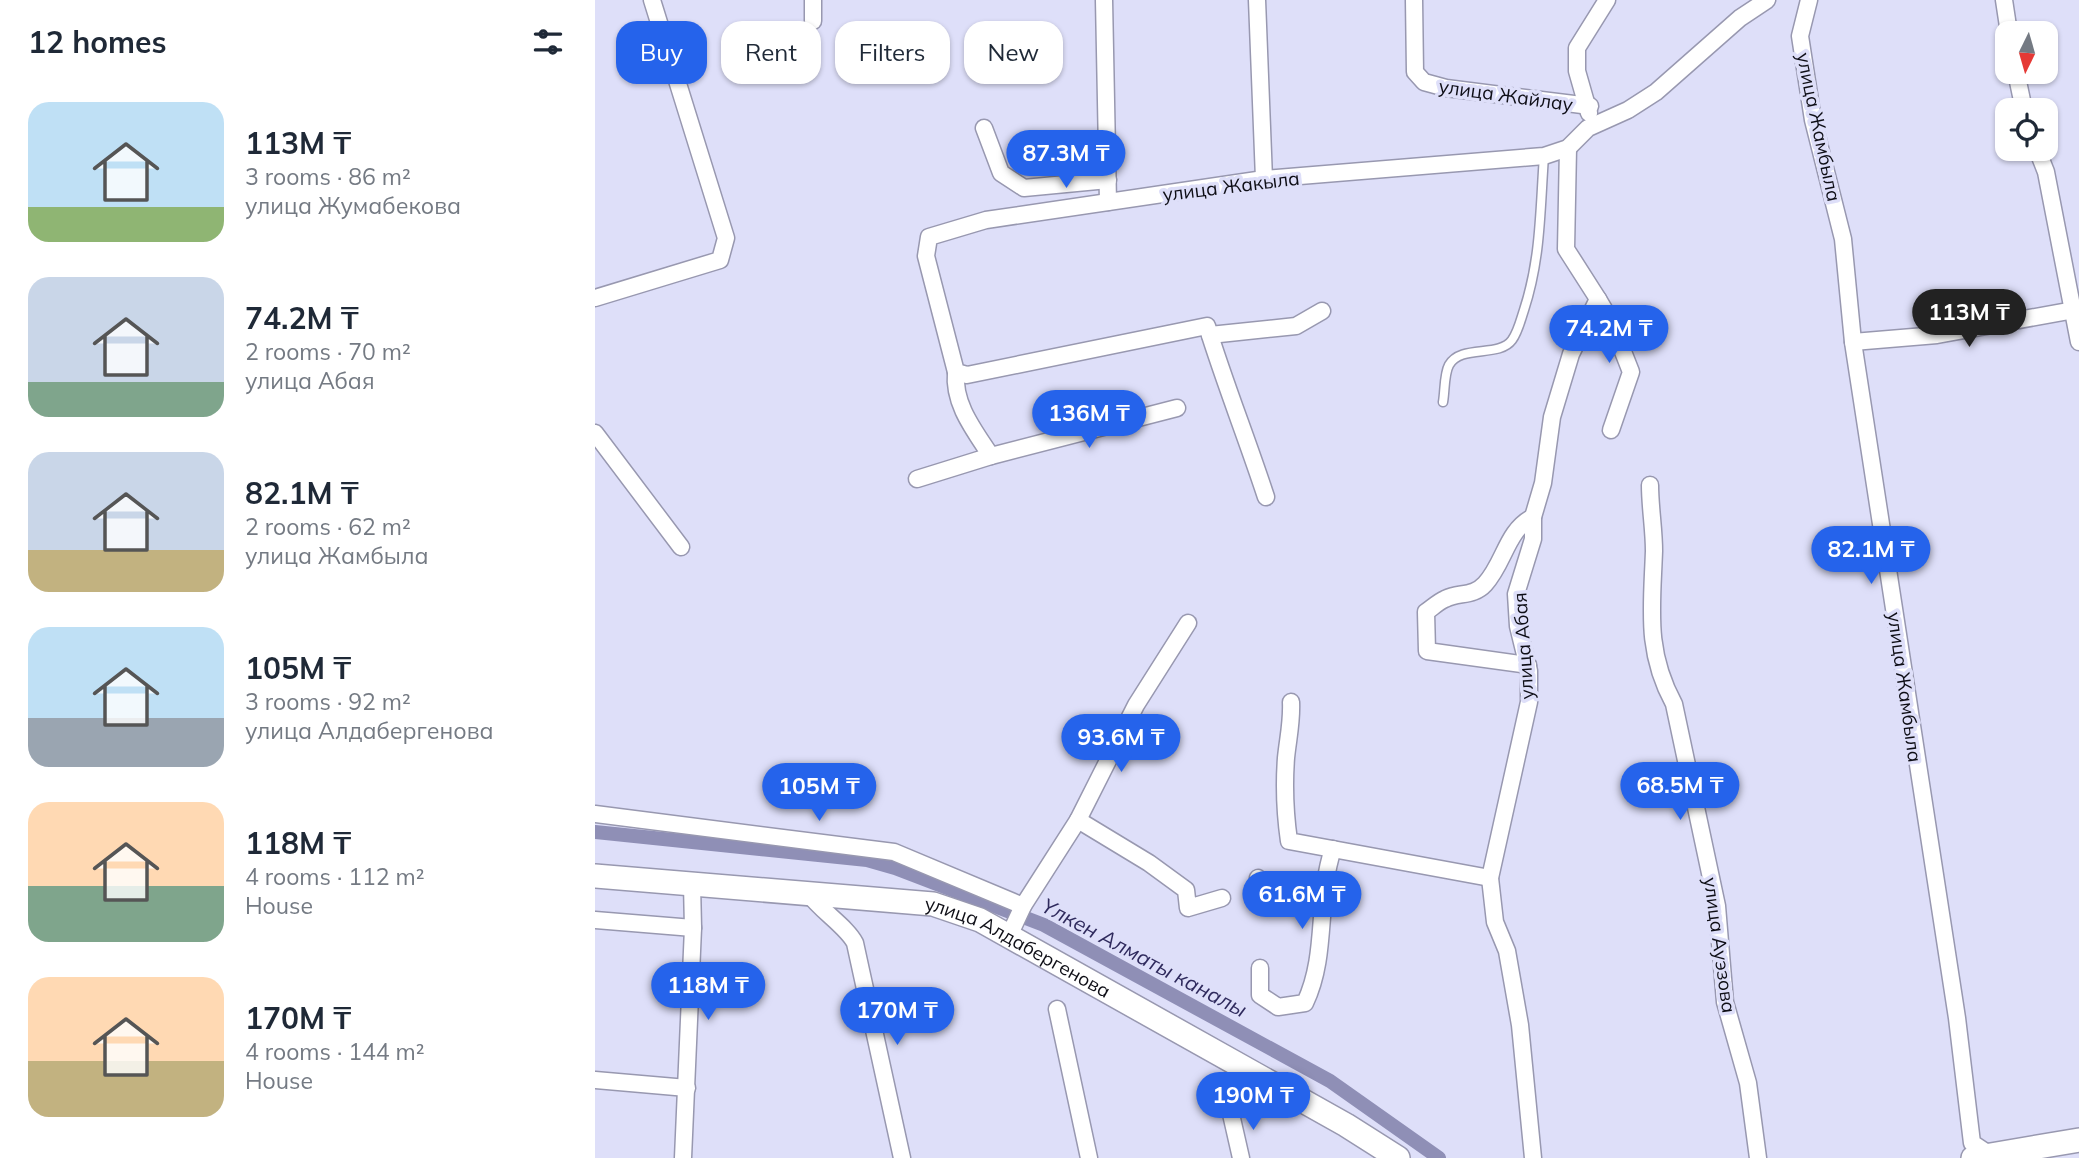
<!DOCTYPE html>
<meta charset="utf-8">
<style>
body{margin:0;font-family:Mulish,sans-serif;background:#f6f6f7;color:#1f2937;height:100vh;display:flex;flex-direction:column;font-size:26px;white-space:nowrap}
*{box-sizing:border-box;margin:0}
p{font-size:23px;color:#747a83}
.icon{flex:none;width:38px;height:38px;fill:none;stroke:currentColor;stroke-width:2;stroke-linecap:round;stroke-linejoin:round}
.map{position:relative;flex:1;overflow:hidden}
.sheet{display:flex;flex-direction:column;background:#fff;width:595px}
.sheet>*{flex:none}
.top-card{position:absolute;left:21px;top:21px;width:665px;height:63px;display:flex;gap:14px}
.needle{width:46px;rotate:185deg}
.buttons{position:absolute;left:1400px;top:21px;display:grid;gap:14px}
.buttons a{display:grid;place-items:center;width:63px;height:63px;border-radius:14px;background:#fff;box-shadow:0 2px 5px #0004;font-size:35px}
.price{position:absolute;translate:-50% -60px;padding:0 16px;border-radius:24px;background:#2563eb;color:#fff;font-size:23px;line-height:46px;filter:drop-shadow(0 2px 4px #0008)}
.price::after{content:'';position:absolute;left:50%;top:42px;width:21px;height:16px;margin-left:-10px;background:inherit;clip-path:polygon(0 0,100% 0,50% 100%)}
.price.selected{background:#222;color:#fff}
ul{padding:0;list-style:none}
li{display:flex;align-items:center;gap:21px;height:175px;padding:0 28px}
li span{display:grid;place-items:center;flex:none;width:196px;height:140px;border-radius:21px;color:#555}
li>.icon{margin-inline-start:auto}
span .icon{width:84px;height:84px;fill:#fffc;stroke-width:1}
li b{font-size:30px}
h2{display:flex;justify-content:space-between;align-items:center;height:84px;padding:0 28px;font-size:30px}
.pill{padding:0 24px;border-radius:21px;background:#fff;box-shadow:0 2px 5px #0004;font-size:24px;line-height:63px}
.pill.selected{background:#2563eb;color:#fff}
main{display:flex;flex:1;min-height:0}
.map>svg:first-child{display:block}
</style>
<main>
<section class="sheet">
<h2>12 homes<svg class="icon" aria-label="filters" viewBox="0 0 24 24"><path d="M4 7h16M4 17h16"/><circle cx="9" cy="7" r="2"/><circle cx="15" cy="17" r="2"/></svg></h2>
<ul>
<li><span style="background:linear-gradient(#bfe0f5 75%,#8fb573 0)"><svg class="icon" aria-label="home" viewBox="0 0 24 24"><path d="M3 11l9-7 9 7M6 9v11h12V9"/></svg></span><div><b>113M ₸</b><p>3 rooms · 86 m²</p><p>улица Жумабекова</p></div></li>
<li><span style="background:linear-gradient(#c9d6e8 75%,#7fa58c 0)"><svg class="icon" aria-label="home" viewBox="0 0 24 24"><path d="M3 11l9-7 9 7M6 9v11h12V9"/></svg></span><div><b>74.2M ₸</b><p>2 rooms · 70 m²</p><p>улица Абая</p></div></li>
<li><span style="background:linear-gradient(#c9d6e8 70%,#c2b280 0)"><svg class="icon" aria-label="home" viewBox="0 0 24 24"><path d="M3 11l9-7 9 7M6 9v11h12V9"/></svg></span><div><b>82.1M ₸</b><p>2 rooms · 62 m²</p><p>улица Жамбыла</p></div></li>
<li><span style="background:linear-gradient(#bfe0f5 65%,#9aa5b1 0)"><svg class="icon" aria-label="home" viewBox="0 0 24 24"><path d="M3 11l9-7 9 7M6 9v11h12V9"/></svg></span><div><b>105M ₸</b><p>3 rooms · 92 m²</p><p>улица Алдабергенова</p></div></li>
<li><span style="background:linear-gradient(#ffd9b3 60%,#7fa58c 0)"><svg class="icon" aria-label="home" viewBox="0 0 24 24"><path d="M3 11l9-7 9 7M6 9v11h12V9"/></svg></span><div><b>118M ₸</b><p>4 rooms · 112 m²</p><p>House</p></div></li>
<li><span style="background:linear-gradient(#ffd9b3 60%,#c2b280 0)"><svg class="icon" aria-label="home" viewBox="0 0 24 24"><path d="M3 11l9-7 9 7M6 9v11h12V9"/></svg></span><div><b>170M ₸</b><p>4 rooms · 144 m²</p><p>House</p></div></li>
</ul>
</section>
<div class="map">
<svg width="1484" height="1158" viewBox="0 0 1484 1158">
<rect width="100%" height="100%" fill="#dedff9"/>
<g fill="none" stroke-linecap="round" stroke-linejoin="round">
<path stroke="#8f8fb6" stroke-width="14" d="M0,832L272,860L300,868L449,925L735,1081L844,1158"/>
<defs>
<path id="service" d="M848,402C850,391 849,374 854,365C866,344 904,358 917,340C923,332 926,319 929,310C946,258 945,210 949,156"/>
<g id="minor">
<path d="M509,0L513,202"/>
<path d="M662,0L669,179"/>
<path d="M819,0L820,72L829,82L851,88L995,106"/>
<path d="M1214,0L1205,36L1218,120L1248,239L1258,342L1362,1018L1377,1143L1398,1157"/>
<path d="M1409,0L1414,33"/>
<path d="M218,21V0"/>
<path d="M1421,72L1429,110"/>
<path d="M994,113L982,71V48L1012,0"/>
<path d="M389,128L406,173L429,188L513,180"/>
<path d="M1442,149L1451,172L1484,342"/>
<path d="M0,298L125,260L131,238L57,0"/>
<path d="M1003,299L1016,321L1036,372L1016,430"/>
<path d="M615,335L701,326L727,311"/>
<path d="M1258,342L1342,335L1484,309"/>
<path d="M0,433L86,547"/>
<path d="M396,456L582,408"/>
<path d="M322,479L396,456C379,430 358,404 361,372"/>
<path d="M1055,485C1055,507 1059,529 1059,551C1057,608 1050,651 1079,704L1122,906L1130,1002L1153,1083L1163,1158"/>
<path d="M671,497C652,439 630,384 612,326L372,375L361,372L331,256L334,237L391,220L669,179L949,156L973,148L993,128L1033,110L1061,92L1145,18L1172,0"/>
<path d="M933,665L832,651L831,612C837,608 843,602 850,599C864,592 878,597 890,584C910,562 911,531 938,517"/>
<path d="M696,702C697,722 693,738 691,758C689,785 690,813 694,841L895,878"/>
<path d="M0,814L299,852L428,906"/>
<path d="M483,820L554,863L591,890L593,908L627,898"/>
<path d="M663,878L668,895C689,905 703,909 725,905"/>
<path d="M213,893C226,911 252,927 260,943L307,1158"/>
<path d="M0,920L98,928"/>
<path d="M414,936L428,906L483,820L541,705L593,623"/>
<path d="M665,968V995L683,1007L710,1003C733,955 721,900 738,849"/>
<path d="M462,1009L494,1158"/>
<path d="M0,1080L92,1088"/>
<path d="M636,1114L646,1158"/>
<path d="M88,1158L98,928L97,884"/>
<path d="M938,1158L925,1025L912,951L900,922L895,878L934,702V671L923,626L921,594L938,539V517L948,483L957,417L976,354L1003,299L971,249L973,148"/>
</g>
<g id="secondary">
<path id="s1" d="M0,876L338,904L385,920L751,1125L803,1158"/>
<path d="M1378,1158L1484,1140"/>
</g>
</defs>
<use href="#service" stroke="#9898b0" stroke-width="11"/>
<use href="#minor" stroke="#9898b0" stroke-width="19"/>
<use href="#secondary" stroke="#9898b0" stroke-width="26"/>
<use href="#service" stroke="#fff" stroke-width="8"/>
<use href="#minor" stroke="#fff" stroke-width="16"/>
<use href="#secondary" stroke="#fff" stroke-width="23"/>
</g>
<g text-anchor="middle" stroke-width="7" stroke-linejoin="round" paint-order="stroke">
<g font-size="19" fill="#0e0e16" stroke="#dedff9">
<text transform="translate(911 95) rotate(8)" y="7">улица Жайлау</text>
<text transform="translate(1224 127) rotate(78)" y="7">улица Жамбыла</text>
<text transform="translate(636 186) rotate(-7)" y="7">улица Жакыла</text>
<text transform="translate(928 646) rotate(-94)" y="7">улица Абая</text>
<text transform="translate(1310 687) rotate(82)" y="7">улица Жамбыла</text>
<text transform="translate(1125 945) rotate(82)" y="7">улица Ауэзова</text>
<text dy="7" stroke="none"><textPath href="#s1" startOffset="434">улица Алдабергенова</textPath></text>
</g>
<g font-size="21" font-style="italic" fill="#2f2a5d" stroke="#dedff9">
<text transform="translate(549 958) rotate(28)" y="7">Үлкен Алматы каналы</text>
</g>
</g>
</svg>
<div class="buttons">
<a><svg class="needle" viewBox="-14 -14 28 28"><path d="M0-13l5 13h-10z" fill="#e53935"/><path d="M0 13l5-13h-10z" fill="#747a83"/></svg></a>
<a><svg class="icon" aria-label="locate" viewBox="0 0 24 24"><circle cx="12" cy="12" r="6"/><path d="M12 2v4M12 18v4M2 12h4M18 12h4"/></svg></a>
</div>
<b class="price" style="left:471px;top:190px">87.3M ₸</b>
<b class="price selected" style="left:1374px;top:349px">113M ₸</b>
<b class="price" style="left:1014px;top:365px">74.2M ₸</b>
<b class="price" style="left:494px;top:450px">136M ₸</b>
<b class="price" style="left:1276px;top:586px">82.1M ₸</b>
<b class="price" style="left:526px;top:774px">93.6M ₸</b>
<b class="price" style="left:1085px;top:822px">68.5M ₸</b>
<b class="price" style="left:224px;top:823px">105M ₸</b>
<b class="price" style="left:707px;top:931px">61.6M ₸</b>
<b class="price" style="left:113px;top:1022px">118M ₸</b>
<b class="price" style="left:302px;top:1047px">170M ₸</b>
<b class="price" style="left:658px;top:1132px">190M ₸</b>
<div class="top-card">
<a class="pill selected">Buy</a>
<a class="pill">Rent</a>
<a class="pill">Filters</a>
<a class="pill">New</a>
</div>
</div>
</main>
